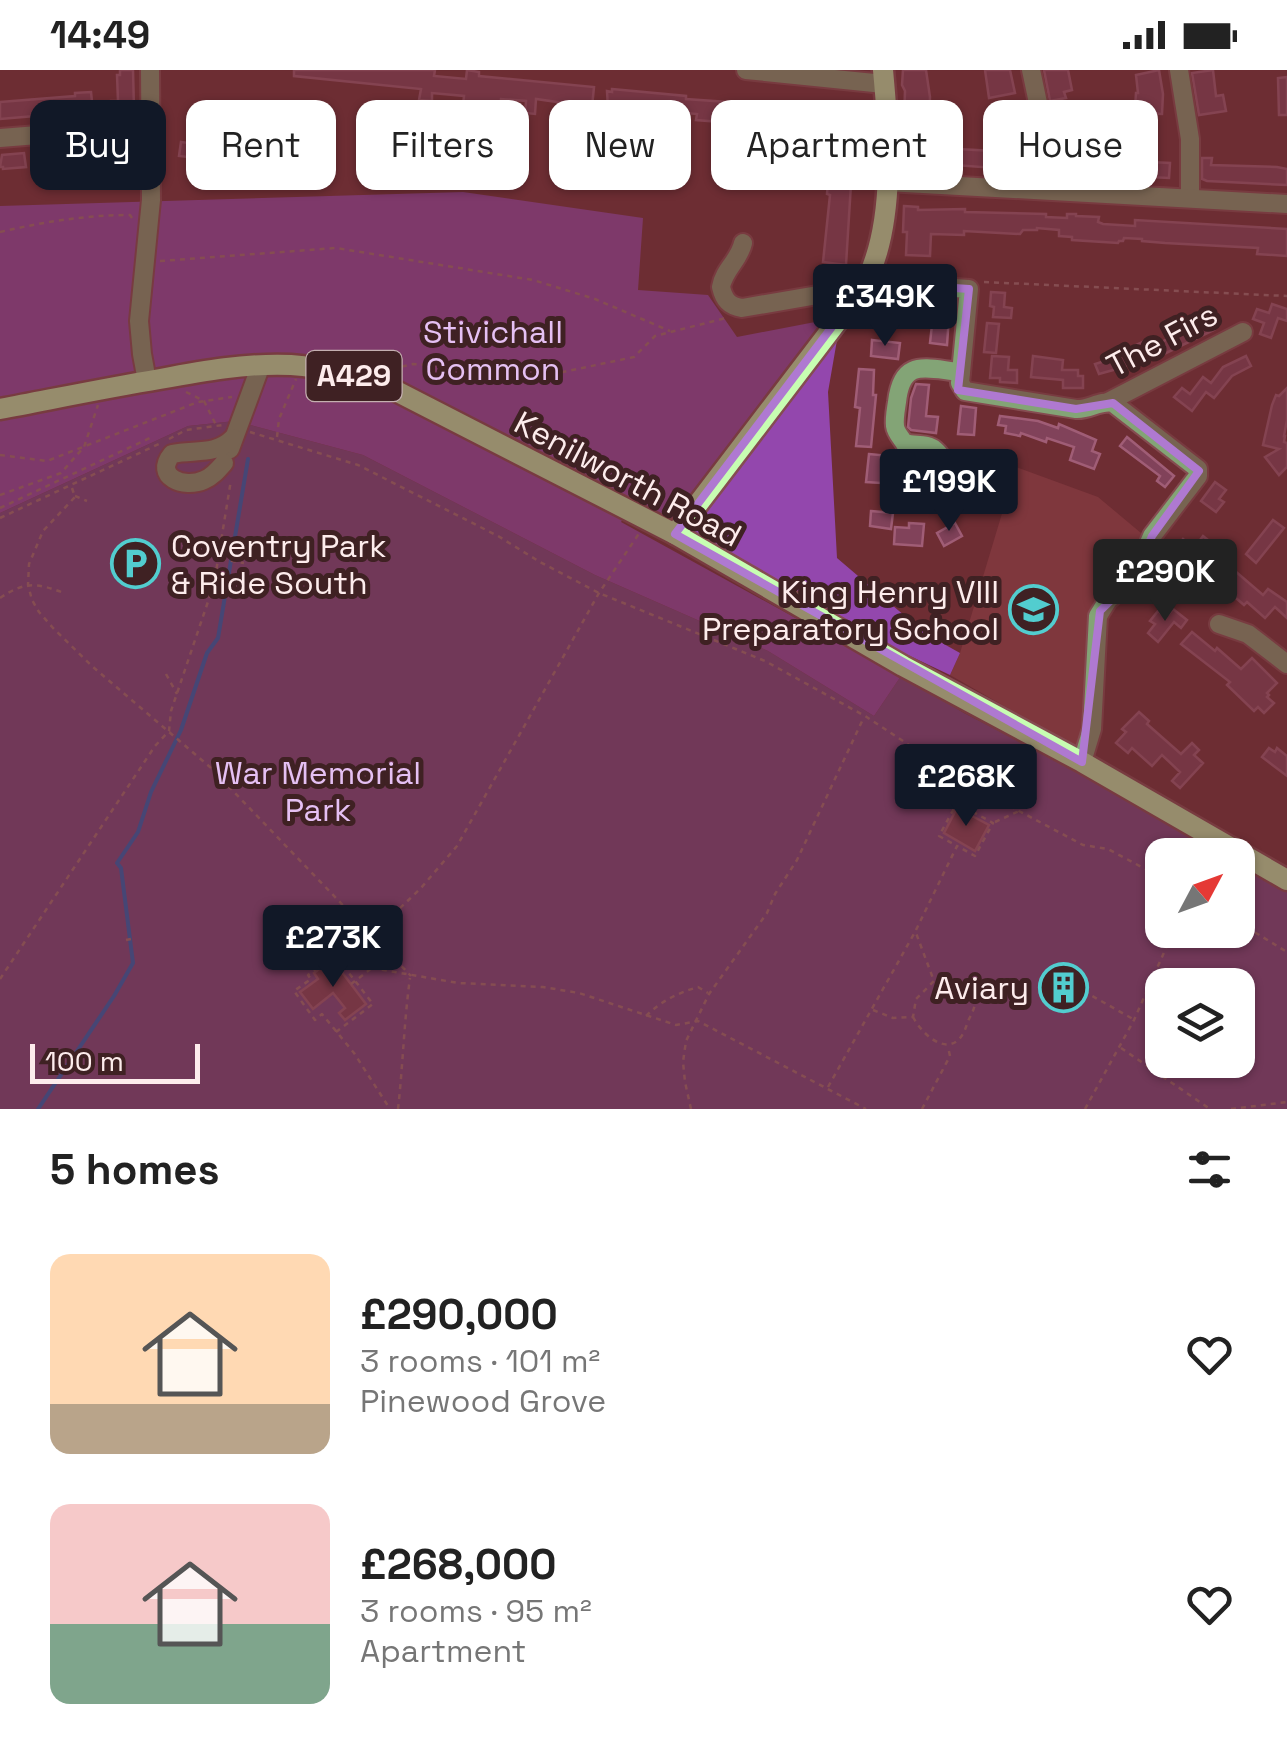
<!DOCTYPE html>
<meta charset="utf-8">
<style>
body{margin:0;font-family:"Space Grotesk",sans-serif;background:#f2f2f2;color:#222;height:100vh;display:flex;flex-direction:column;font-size:38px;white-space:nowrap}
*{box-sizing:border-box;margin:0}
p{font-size:32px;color:#767676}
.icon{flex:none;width:55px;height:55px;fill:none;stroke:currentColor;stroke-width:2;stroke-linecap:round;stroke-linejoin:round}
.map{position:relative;height:1039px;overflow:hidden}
.sheet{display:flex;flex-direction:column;background:#fff;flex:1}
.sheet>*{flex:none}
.guide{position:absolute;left:30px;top:30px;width:1228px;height:90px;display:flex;gap:20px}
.needle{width:65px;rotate:49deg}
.fabs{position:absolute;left:1145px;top:768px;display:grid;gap:20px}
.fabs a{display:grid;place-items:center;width:110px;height:110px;border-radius:20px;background:#fff;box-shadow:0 2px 8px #0004;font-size:50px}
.scale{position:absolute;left:30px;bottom:25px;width:170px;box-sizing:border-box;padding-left:10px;border:5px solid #fdecec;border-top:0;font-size:28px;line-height:35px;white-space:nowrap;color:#fdecec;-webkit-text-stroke:8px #3f2123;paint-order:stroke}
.price{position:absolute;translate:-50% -85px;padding:0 22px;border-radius:10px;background:#111827;color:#fff;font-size:32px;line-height:65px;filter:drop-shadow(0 2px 5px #0008)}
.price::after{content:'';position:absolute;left:50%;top:60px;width:30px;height:22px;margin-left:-15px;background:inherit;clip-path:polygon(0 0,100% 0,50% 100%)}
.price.selected{background:#222;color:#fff}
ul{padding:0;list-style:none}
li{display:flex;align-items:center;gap:30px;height:250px;padding:0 50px}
li span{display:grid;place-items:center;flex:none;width:280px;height:200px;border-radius:20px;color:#555}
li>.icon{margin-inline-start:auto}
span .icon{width:120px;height:120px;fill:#fffc;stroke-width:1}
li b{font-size:42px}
h2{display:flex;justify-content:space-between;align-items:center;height:120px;padding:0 50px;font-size:42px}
.pill{padding:0 35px;border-radius:20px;background:#fff;box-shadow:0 2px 8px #0004;font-size:35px;line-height:90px}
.pill.selected{background:#111827;color:#fff}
.status{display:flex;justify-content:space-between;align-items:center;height:70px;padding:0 50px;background:#fff;direction:ltr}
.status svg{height:28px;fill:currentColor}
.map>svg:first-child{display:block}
</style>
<div class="status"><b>14:49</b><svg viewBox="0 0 49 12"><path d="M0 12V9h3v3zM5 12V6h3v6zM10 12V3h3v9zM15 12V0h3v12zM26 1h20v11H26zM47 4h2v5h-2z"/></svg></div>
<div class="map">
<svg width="1287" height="1039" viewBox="0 0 1287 1039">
<rect width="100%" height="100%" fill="#6e2d33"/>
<path fill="#7f373d" d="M1016,397L1098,427L1141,463L1138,486L1127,507L1098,534L1089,651L1079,679L950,605L960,583Z"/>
<path fill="#754586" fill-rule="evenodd" d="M235,351L363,385L595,505L768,581L874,646L901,606L964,643L1076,701L1083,692L1287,810V1039H0V443L188,356ZM1162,785H1238V860H1162ZM1162,915H1238V990H1162Z"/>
<path fill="#9347ad" d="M463,122L643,148L638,220L708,225L737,267L841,247L828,322L837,488L926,564L960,583L950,605L834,550L636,429L621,452L901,606L874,646L768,581L595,505L363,385L235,351L188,356L0,443V136Z"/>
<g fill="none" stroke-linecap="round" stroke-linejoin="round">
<path stroke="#1765c6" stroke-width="4" d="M38,1039L114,926L133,893L121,798L117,793L138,762L151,722L181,660L207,583L218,568L248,389"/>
</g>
<g fill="#81425a" stroke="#a05d76" stroke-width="2.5">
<path d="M120,0H133L134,39L111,40V31H118L117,5H120Z"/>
<path d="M294,0H435L434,6L466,9L467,0L479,2V6L594,17L592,37L536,29L535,44L525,43L526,31L501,29L500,45L484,43L485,37L463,35L464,26L432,23V31L419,30L421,19L294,6Z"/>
<path d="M903,0H926L930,27L929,50L904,48L905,21L902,15Z"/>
<path d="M985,0H1010L1015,23L989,28Z"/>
<path d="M1044,0H1068L1072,20L1064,22L1066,28L1050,31Z"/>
<path d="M1159,0L1163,24L1162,44L1141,43L1142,38H1135L1136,23H1138L1136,5Z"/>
<path d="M1213,0L1216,26L1223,25L1226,41L1199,45L1192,3Z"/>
<path d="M1287,7V45H1279L1278,8Z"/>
<path d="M612,19L686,26V29L771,35V33L781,34V39H786L785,54L760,51V54L747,52V57L733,56L734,53L696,50L697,44L665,41L664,57L654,56L655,45L608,39L607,21L612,22Z"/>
<path d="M91,22L93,41L0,49V32L75,26V23Z"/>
<path d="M810,39L850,44L847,98H852L846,195L823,192L830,125L827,124L830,89L825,88L828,56L809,53Z"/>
<path d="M1059,62L1076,63V69L1079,70V78H1089L1088,82L1108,84V87L1128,88V91L1170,93L1169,108L1060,103Z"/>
<path d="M181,72L212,76L208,105L195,103L197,88L179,86Z"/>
<path d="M114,76L116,100L66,101V80L80,79V85L102,83L101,77Z"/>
<path d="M920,77L994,81V98L928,93L920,94V96L911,95V93L905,92V81L920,79Z"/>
<path d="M24,83L26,97L3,99V97H0L2,85Z"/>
<path d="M1202,88H1212L1211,95L1277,97L1287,99V115L1207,111L1202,109Z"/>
<path d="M757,101L781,103L780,118L756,115Z"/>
<path d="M904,136L918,137V140L965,139V142L1046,144V147L1067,148V144H1076V146L1099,147L1098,152L1103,154L1135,156V150L1287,159V186L1257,184L1258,178L1165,173L1142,171V169L1124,168L1123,171H1119L1118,173L1072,170V167L1059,166V160L1037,158V160H1023L1020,164L964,161V165L931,164L930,186L906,185L907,162H903Z"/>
<path d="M991,222L1005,223L1004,237L1012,238L1011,248L993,247L994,237L990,236Z"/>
<path d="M899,231L923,237L922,243L949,246L947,275L930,273L932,255L883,247L885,232L899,234Z"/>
<path d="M1272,234L1287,239V251L1278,248L1271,268L1260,264L1264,253L1253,249L1257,239L1269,243Z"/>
<path d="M1208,246L1214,260L1164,284L1159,273L1174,266L1171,258L1191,248L1193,253Z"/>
<path d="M987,253L999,254L996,283L984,282Z"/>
<path d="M872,270L900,273L898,289L871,286Z"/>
<path d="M1147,270L1152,283L1124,297L1099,304L1095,294L1127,284L1125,280Z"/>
<path d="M992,286L1009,287L1008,300H1017V313L1000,312V308H990Z"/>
<path d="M1033,286L1063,290L1062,300H1078V306H1083V318H1063V310L1031,307Z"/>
<path d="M1246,286L1251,296L1232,306L1214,328L1206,322L1192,341L1174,327L1182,318L1190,324L1203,307L1211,313L1223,297Z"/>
<path d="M859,299L874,300L873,325H876L871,377L856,376L860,338L855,337Z"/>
<path d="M916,314L929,315L926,346L938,347L936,363L911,360L908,357L911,328Z"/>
<path d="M1287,318V350L1284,366H1285L1284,372L1287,373V397L1279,405L1265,387L1279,379L1263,375L1272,335L1276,325L1279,326Z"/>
<path d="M961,336L976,338L974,365L958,364Z"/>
<path d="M1000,346L1038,351L1058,358L1059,354L1096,370L1092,381L1100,384L1094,399L1070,390L1074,377L1047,368L1046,372L1021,363L1020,366L1005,363L1006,356L998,355Z"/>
<path d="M1127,367L1174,406L1165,417L1157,411L1160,406L1120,376Z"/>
<path d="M869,384L890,386L888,401L882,400L881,413L866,412Z"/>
<path d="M965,391L980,395L975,418L984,420L981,434L961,429L964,413L961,412Z"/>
<path d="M1215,412L1226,420L1219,429L1224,432L1216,442L1201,431Z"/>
<path d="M871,441L893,443L891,459L870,456Z"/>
<path d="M1273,450L1284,458L1256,493L1246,484Z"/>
<path d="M909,453L924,454L922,476L894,474L895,457L909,458Z"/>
<path d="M955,453L962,466L944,476L937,463Z"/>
<path d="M1203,466L1213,474L1186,508L1190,510L1178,524L1158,508L1178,483L1174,480L1183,469L1194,478Z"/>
<path d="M1235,501L1263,525L1268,519L1287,532V548L1275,537L1265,548L1247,532L1244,535L1222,516Z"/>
<path d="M1173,539L1187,550L1181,558L1174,552L1158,572L1148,563L1155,554L1150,551L1158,541L1166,547Z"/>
<path d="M1192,562L1215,581L1217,578L1241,599L1252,588L1277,613L1267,623L1269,625L1267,627L1274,633L1264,643L1258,637L1254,641L1227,615L1230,612L1181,574Z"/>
<path d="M1139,642L1149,651L1147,654L1181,684L1192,673L1199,680L1194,685L1203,693L1180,718L1172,711L1180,702L1162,685L1152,696L1132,678L1128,683L1116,673L1126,662L1122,659Z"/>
<path d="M1269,678L1275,682L1277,678L1287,686V706L1262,687Z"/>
<path d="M957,738L989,755L975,781L944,763Z"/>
<path d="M332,889L366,934L345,950L339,943L345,938L333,923L313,939L300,922L318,909L314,903Z"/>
</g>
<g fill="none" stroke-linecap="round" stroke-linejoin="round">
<defs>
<g id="minor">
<path d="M746,0L884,14"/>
<path d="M1031,0L1045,66L1048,119"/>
<path d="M1179,0L1190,69V128"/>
<path d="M0,68L150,56"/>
<path d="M887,112L1287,134"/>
<path d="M743,173C739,191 724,199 721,217C724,230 729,236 742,238L835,222L852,232"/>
<path d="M866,212L969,219L960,313L965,321L1076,339C1089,340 1100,330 1113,333L1198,399V406L1152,466L1134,508L1108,530L1098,546L1092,659L1082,692"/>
<path d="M147,311L142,284L139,251L151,130L150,0"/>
<path d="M1108,332L1243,262"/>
<path d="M905,373C914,376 927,373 935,380C962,403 914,446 906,408C904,397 909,386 906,376C903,369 896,364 895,356C894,348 896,339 897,332C902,287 926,299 961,302"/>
<path d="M230,379L258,303L259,295"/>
<path d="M224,393C218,400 212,407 204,410C184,419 153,407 172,384C194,379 215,386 233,368"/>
<path d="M1219,554L1248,564L1287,594"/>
</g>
<g id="major">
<path d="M0,339C53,329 106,318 160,309C203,301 246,293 291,295C327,297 362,309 396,321L675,464L903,596L1082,692L1287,810"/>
<path d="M675,464L852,232C858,223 865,215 869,205C895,146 889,63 883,0"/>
</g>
</defs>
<use href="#minor" stroke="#854c51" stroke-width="22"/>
<use href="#major" stroke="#854c51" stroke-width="25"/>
<g stroke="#a27377" stroke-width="2.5" stroke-dasharray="5 5" stroke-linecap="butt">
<path d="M0,162C43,152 85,145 130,145L134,151"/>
<path d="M160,191L336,178L533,210L595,229L670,261"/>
<path d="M984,212L1287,226"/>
<path d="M399,305L400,297L413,294L563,302L634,287L655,266L726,248"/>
<path d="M186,322L204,331L216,355"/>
<path d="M250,362L358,395L498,466L540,492L599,523L765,591L865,646L955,705L1019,741L1083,775L1108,779L1162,808"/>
<path d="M277,367L279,349L296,309"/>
<path d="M169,369L186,360L223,355"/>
<path d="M0,385L47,391L198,332L232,327"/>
<path d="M72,418L75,427L43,461L29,494L28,515L32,530L39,542L53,558L93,597L210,697L411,906"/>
<path d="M0,425L61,403L84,377L98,335"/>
<path d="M75,426L87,431"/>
<path d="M0,438L152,367"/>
<path d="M0,448L161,373"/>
<path d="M221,489L244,493"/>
<path d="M0,528C25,511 37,513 64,523"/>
<path d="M166,604L177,624"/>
<path d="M955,705L957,732"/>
<path d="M995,752L1019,741"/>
<path d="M1238,852L1287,882"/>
<path d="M126,870L135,868"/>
<path d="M340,891L371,866L421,818L457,776L599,523L640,462"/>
<path d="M372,898L458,913L543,917L579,923L676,955L698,951L866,1039"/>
<path d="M0,909L155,676L169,661L171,641L214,514L231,410"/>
<path d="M351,914L372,898L371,867"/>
<path d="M1066,916L1071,914L1133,949"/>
<path d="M873,940L893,948L913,947L916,929L934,911L916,863"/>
<path d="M646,946C661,931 678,923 698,917L708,923"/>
<path d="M913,947C926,971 956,991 967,954C970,945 975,941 975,930L951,910L934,911"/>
<path d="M336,962L373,934L335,885L308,905L311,909L294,921L315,950L322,944L354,983L390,1039"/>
<path d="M1121,978L1210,1039"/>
<path d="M828,1017L915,862L957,776L975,786L993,753L957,733L939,766L957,776"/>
<path d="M398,1039C403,995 404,951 410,908"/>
<path d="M691,1039L685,1012L683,992L686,971L709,924L767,843L775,824L797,790L864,647"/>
<path d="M922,1039L950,986L948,977"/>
<path d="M1085,1039L1134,950L1174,860"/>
<path d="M1231,1039L1287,1032"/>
</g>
<use href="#minor" stroke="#83a476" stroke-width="18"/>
<use href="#major" stroke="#c7feb2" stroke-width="20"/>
</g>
<path d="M0 0H1287V1039H0ZM866,212L969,219L958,320L1076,339L1113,333L1199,401L1152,466L1134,508L1100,541L1082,692L675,464Z" fill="#6e2d33" fill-opacity=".55" fill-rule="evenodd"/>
<path fill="none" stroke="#af79d1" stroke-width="8" stroke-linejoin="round" d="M866,212L969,219L958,320L1076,339L1113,333L1199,401L1152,466L1134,508L1100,541L1082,692L675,464Z"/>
<defs>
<symbol id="parking-ring" viewBox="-11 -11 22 22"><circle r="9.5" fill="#3f2123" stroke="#52cdcf" stroke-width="1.5"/><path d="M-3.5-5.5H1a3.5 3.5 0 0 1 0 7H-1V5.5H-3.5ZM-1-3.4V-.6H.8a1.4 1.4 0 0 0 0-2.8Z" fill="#52cdcf"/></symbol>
<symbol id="school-ring" viewBox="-11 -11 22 22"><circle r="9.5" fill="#3f2123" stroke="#52cdcf" stroke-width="1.5"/><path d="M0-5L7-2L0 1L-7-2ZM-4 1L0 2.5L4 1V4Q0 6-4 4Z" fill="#52cdcf"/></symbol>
<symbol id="building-ring" viewBox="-11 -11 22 22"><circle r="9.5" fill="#3f2123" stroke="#52cdcf" stroke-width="1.5"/><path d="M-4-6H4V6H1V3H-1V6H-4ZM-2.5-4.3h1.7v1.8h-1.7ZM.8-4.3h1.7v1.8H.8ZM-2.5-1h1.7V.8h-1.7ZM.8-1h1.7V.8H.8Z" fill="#52cdcf"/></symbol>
</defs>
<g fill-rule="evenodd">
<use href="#parking-ring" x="108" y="466" width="55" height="55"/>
<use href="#school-ring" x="1006" y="512" width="55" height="55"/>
<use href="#building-ring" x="1036" y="890" width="55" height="55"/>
</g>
<g text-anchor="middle" stroke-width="10" stroke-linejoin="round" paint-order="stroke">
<rect fill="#3f2123" stroke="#c4afb0" stroke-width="2.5" x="306.5" y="281" width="95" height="50" rx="8"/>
<g font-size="30" font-weight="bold" fill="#fdecec">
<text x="354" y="316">A429</text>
</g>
<g font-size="32" fill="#e5c0f3" stroke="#3f2123">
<text x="493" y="273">Stivichall<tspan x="493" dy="37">Common</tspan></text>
<text x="318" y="714">War Memorial<tspan x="318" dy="37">Park</tspan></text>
</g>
<g font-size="32" fill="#fdecec" stroke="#3f2123">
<text transform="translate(1162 270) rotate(-28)" y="11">The Firs</text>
<text transform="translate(628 409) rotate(28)" y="11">Kenilworth Road</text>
</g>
<g font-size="32" fill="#fdecec" stroke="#3f2123" text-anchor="end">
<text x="171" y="487" text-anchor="start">Coventry Park<tspan x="171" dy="37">&amp; Ride South</tspan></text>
<text x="999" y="533">King Henry VIII<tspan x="999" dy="37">Preparatory School</tspan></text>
<text x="1029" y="929">Aviary</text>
</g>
</g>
</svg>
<div class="fabs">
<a><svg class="needle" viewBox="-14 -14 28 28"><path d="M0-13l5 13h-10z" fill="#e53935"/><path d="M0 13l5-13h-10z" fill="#767676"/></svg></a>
<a><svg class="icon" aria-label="layers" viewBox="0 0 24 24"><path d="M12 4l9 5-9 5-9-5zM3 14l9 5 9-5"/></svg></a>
</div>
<div class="scale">100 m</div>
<b class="price" style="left:885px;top:279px">£349K</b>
<b class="price" style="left:949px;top:464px">£199K</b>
<b class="price selected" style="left:1165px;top:554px">£290K</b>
<b class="price" style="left:966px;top:759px">£268K</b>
<b class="price" style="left:333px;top:920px">£273K</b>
<div class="guide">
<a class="pill selected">Buy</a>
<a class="pill">Rent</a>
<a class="pill">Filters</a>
<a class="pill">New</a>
<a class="pill">Apartment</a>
<a class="pill">House</a>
</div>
</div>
<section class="sheet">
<h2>5 homes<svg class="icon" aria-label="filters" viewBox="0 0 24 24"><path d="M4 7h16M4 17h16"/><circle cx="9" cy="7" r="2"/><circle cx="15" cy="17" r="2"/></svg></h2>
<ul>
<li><span style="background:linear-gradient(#ffd9b3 75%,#b9a48a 0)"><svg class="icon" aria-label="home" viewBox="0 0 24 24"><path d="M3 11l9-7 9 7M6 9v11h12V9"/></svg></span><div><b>£290,000</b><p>3 rooms · 101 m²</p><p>Pinewood Grove</p></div><svg class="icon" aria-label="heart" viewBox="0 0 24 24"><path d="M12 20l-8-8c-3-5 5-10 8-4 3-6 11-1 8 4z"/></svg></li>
<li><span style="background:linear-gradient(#f6c9c9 60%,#7fa58c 0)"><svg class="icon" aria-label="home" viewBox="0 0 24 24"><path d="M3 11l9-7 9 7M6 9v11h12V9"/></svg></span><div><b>£268,000</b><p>3 rooms · 95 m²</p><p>Apartment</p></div><svg class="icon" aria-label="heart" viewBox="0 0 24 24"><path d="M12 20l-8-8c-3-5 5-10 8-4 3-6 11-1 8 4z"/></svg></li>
</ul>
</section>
